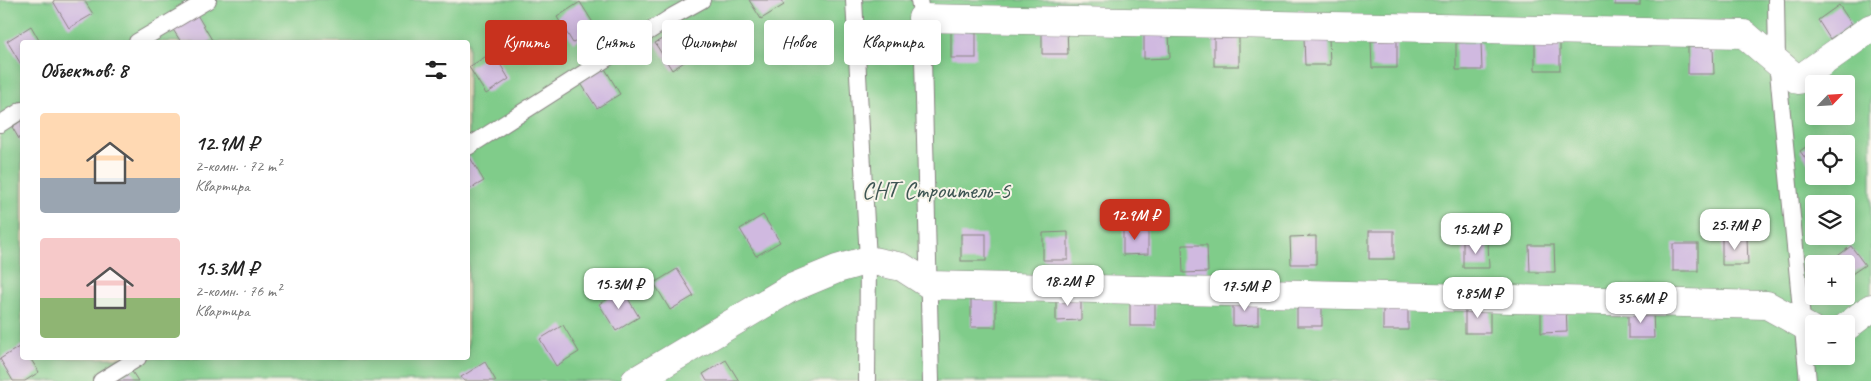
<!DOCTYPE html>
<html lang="ru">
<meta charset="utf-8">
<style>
body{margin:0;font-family:Caveat,sans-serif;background:#f6f6f6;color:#222;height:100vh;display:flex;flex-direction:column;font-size:19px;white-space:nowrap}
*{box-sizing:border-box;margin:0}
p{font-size:16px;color:#767676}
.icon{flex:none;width:28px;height:28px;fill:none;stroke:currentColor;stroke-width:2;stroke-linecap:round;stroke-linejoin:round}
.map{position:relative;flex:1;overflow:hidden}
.panel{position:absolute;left:20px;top:40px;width:450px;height:320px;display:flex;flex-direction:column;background:#fff;border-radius:5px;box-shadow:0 2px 12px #0003}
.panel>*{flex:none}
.top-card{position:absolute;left:485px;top:20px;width:475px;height:45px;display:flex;gap:10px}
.needle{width:32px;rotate:65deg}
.buttons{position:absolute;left:1805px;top:75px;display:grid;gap:10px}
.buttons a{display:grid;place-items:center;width:50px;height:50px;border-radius:5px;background:#fff;box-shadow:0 2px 12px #0003;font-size:25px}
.price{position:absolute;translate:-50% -42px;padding:0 11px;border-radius:10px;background:#fff;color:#222;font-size:16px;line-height:32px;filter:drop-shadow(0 1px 2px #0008)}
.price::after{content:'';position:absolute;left:50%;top:30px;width:15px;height:11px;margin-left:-8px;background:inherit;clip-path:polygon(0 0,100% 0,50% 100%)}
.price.on{background:#c8321e;color:#fff}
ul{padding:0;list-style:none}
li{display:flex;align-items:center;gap:15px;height:125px;padding:0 20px}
li span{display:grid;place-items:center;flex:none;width:140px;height:100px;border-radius:5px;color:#555}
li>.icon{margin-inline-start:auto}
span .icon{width:60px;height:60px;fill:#fffc;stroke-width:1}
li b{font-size:21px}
h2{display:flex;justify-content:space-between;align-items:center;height:60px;padding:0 20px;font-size:21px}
.chip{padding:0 18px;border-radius:5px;background:#fff;box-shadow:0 2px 12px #0003;font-size:18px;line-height:45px}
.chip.on{background:#c8321e;color:#fff}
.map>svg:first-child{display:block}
</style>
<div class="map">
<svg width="1871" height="381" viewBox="0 0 1871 381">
<rect width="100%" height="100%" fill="#f7f3e8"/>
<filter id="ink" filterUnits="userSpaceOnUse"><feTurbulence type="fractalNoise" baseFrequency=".02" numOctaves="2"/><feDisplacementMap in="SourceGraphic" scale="10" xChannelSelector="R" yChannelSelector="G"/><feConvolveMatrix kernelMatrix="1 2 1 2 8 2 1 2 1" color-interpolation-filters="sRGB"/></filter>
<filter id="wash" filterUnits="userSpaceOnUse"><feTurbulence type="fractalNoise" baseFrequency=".0096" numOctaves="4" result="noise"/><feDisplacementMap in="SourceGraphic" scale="20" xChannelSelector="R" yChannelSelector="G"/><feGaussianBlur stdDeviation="1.12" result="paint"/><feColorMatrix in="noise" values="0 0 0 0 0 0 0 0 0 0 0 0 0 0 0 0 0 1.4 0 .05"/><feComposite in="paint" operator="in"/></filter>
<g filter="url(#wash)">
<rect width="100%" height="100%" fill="#efe2c4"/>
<path fill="#80cc8a" stroke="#517762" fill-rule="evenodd" d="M0,0H1871V381H0ZM22,42H468V358H22ZM1814,84H1846V116H1814ZM1814,144H1846V176H1814ZM1814,204H1846V236H1814ZM1814,264H1846V296H1814ZM1814,324H1846V356H1814Z"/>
<g id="blocks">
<g fill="#d0b9e0">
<path d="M55,0H84L93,14L69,28L53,1Z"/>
<path d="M749,0H781L784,5L761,19Z"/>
<rect x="1615" y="0" width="25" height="5"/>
<path d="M580,2L597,29L573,43L557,17Z"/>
<path d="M1839,5L1852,24L1830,39L1818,20Z"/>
<path d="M196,13L212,40L208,42H181L172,28Z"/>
<path d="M31,26L40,42H22V66L7,41Z"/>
<path d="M1042,26H1067L1068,54H1042Z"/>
<path d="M679,29L695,55L672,70L655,43Z"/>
<rect x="951" y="31" width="25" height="27"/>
<path d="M1144,31H1169L1170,58L1144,59Z"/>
<rect x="1214" y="38" width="25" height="28"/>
<path d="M1304,38H1329L1330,65H1305Z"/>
<path d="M1371,41H1397V68H1372Z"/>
<path d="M1481,42L1482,70H1456V43Z"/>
<rect x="1535" y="42" width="25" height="28"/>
<path d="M1688,47H1713L1714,74H1688Z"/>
<path d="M493,52L509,79L486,94L469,67Z"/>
<path d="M604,67L620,94L597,108L580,82Z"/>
<path d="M22,120V144L12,127Z"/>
<path d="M1821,136L1826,144H1814L1813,169L1800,151Z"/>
<path d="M468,154L484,181L468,190Z"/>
<path d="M763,215L780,242L756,256L740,229Z"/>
<path d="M1123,227H1148V254L1123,255Z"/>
<rect x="1369" y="231" width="25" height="28"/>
<path d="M1068,232V260H1043V233Z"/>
<rect x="961" y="234" width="25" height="27"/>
<path d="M1316,236V264H1291L1290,237Z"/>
<path d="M1747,237L1748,265H1722V238Z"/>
<path d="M1463,241H1488L1489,268H1463Z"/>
<rect x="1673" y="244" width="25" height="27"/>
<path d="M1182,245H1207L1208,272L1183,273Z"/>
<path d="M1529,245H1554L1555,272H1530Z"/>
<path d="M1851,246L1865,265L1846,278V264H1832L1831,261Z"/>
<path d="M677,269L694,296L670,310L654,283Z"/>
<path d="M623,290L639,317L616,331L599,304Z"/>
<path d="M1056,293H1081V320L1056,321Z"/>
<rect x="1130" y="298" width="25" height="28"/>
<path d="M1233,298H1258V325L1233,326Z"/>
<rect x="971" y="299" width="25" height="28"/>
<rect x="1297" y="299" width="25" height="27"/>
<path d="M1408,302V330H1383V303Z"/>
<rect x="1465" y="305" width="25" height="28"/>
<path d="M1566,305L1567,332L1541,333V306Z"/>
<path d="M1653,310L1654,338H1628V311Z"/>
<path d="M563,325L579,352L556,366L540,339Z"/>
<path d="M22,345V358H30L39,372L25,381H13L0,359Z"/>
<path d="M726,360L739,381H707L703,374Z"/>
<path d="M485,362L496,381H464L461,377Z"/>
<path d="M131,370L138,381H112Z"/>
</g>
</g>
</g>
<g filter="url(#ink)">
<use href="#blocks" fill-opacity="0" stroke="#888280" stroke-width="1"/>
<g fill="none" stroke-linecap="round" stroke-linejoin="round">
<defs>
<g id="service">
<path d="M854,0L868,260L867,381"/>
<path d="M919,0L922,18L931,381"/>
<path d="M1776,0L1777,62L1808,381"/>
<path d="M137,42L208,0"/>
<path d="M0,124L22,110"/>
<path d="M468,147L673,16L702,0"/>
<path d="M101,381L138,358"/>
</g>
<g id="minor">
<path d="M922,18L1744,34L1798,80L1871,28"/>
<path d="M1846,327L1871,308"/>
<path d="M635,381L789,289L837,269L868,260L902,267L930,285L1767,305L1814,331"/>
</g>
</defs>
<use href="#service" stroke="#888280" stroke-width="18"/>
<use href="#minor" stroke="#888280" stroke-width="29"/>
<use href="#service" stroke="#fff" stroke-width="16"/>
<use href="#minor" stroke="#fff" stroke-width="28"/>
</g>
</g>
<g text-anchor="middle" stroke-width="4" stroke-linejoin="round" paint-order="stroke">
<g font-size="24" fill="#3e5553" stroke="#f7f3e8">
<text x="936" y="198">СНТ Строитель-5</text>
</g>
</g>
</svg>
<div class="buttons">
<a><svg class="needle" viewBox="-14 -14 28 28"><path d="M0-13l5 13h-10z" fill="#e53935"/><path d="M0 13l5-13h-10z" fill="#767676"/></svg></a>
<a><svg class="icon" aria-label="locate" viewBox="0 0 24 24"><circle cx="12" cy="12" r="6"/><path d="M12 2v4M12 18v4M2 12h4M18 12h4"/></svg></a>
<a><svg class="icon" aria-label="layers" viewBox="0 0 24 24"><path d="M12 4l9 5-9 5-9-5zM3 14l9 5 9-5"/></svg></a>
<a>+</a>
<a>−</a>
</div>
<b class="price on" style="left:1135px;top:241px">12.9M ₽</b>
<b class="price" style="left:1735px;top:251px">25.7M ₽</b>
<b class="price" style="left:1476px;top:255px">15.2M ₽</b>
<b class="price" style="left:1068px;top:307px">18.2M ₽</b>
<b class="price" style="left:619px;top:310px">15.3M ₽</b>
<b class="price" style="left:1245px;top:312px">17.5M ₽</b>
<b class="price" style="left:1478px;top:319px">9.85M ₽</b>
<b class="price" style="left:1641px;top:324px">35.6M ₽</b>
<div class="top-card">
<a class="chip on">Купить</a>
<a class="chip">Снять</a>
<a class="chip">Фильтры</a>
<a class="chip">Новое</a>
<a class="chip">Квартира</a>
</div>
<section class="panel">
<h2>Объектов: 8<svg class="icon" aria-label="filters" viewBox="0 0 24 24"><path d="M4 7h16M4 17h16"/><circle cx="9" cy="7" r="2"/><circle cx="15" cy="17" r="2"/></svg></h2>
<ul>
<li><span style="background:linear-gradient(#ffd9b3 65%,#9aa5b1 0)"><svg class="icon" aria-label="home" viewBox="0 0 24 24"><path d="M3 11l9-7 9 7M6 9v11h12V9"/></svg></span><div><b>12.9M ₽</b><p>2-комн. · 72 m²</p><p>Квартира</p></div></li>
<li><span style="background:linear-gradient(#f6c9c9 60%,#8fb573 0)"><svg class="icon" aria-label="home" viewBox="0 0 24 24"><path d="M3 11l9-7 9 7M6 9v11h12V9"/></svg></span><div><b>15.3M ₽</b><p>2-комн. · 76 m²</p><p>Квартира</p></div></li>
</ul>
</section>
</div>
